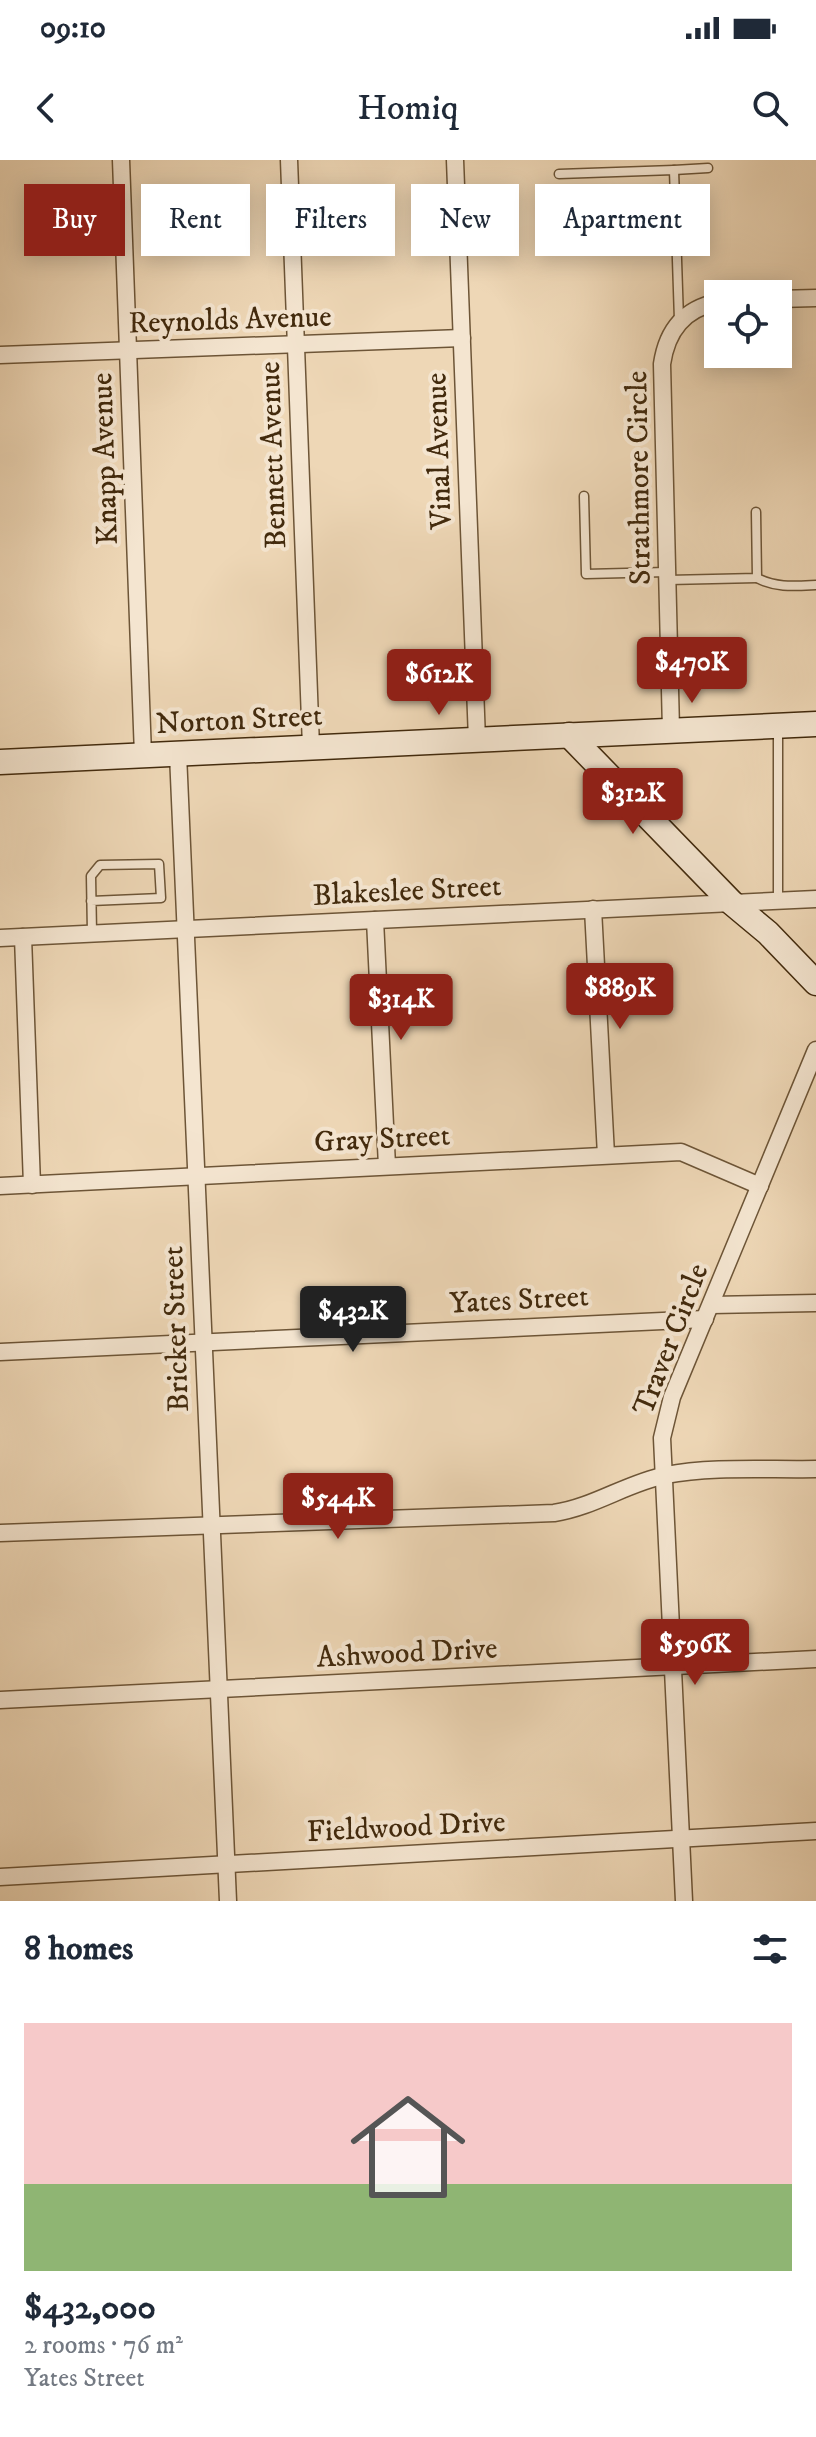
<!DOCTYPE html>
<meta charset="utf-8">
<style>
body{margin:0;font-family:"IM FELL DW Pica",serif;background:#f2f2f3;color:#1f2937;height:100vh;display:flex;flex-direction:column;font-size:30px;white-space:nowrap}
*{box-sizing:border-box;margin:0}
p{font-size:26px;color:#747a83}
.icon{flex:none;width:44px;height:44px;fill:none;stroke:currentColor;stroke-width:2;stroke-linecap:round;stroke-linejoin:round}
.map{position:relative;height:1741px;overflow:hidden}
.panel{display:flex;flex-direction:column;background:#fff;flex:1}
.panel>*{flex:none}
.top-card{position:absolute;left:24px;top:24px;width:768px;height:72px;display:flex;gap:16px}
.buttons{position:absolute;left:704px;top:120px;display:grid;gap:16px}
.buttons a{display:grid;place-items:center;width:88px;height:88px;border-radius:0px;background:#fff;box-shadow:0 4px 20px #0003;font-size:40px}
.price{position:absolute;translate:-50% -68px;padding:0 18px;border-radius:8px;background:#8f2418;color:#fff;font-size:26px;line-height:52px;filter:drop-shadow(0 2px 4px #0008)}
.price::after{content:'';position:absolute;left:50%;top:48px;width:24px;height:18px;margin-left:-12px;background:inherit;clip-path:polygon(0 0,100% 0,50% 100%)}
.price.on{background:#222;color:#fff}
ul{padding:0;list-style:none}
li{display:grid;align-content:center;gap:16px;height:424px;padding:0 24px}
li+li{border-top:2px solid #e0e1e3}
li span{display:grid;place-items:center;height:248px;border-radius:0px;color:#555}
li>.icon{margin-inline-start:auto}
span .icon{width:144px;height:144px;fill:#fffc;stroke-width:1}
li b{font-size:34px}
h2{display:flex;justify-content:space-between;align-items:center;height:96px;padding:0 24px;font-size:34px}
.chip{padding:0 28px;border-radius:0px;background:#fff;box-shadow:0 4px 20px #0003;font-size:28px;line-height:72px}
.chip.on{background:#8f2418;color:#fff}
.status{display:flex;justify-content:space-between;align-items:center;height:56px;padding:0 40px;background:#fff;direction:ltr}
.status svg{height:22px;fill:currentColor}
header{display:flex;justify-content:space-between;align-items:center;height:104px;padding:0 24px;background:#fff;font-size:36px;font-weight:600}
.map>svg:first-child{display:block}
</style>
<div class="status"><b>09:10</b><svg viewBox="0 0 49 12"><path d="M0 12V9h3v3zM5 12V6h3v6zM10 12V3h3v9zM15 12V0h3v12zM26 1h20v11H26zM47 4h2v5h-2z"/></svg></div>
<header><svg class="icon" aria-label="back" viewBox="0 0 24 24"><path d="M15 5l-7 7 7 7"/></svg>Homiq<svg class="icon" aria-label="search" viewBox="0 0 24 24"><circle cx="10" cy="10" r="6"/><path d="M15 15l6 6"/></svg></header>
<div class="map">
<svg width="816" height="1741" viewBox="0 0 816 1741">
<rect width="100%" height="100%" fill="#eed7b6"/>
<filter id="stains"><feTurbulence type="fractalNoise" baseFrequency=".0025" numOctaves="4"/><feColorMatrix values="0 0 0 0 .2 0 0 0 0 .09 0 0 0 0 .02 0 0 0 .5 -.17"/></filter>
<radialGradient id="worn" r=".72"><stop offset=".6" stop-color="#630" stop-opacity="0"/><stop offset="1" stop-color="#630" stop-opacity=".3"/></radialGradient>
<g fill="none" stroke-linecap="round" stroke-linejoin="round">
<defs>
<g id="lane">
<path d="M674,10L708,8"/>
<path d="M559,14L674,10L679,160"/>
<path d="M584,336L586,414L667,412"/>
<path d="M757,418C776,428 795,426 816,425"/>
<path d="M668,420L757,418L756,352"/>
<path d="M778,740V570"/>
<path d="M91,741L161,738L159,704L100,705L91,716L92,773"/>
</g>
<g id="street">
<path d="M121,0L143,595"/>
<path d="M289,0L311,587"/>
<path d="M455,0L477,580"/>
<path d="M778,139L816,138"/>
<path d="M0,195L462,178"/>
<path d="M671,570L662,204C667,170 684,149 718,142"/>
<path d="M178,594L228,1741"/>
<path d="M593,749L606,995"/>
<path d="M375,760L387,1006"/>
<path d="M23,777L32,1025"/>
<path d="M0,778L816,739"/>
<path d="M0,1026L681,992L760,1026"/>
<path d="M711,1145L816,1143"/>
<path d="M0,1192L705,1159"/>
<path d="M0,1373L554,1353C594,1347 627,1323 666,1315C711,1306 769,1310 816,1309"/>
<path d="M0,1540L816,1499"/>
<path d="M0,1717L816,1671"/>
<path d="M684,1741L662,1278L672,1237L816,890"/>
</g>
<g id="secondary">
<path d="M569,575L732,743L768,773L816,823"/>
<path d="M0,602L816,564"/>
</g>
</defs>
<use href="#lane" stroke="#6d5537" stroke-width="11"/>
<use href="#street" stroke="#6d5537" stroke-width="19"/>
<use href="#secondary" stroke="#422a0d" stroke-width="27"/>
<use href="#lane" stroke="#f4e5d0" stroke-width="8"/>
<use href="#street" stroke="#f4e5d0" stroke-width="16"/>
<use href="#secondary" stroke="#f4e5d0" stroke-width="24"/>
</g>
<g text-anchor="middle" stroke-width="8" stroke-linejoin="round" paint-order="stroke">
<g font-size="30" fill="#422a0d" stroke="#f4e5d0">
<text transform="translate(230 159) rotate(-2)" y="10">Reynolds Avenue</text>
<text transform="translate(438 291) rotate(-92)" y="10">Vinal Avenue</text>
<text transform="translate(272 295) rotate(-92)" y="10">Bennett Avenue</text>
<text transform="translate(104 299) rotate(-92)" y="10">Knapp Avenue</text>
<text transform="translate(638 318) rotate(-91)" y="10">Strathmore Circle</text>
<text transform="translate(239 559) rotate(-3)" y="10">Norton Street</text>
<text transform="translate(407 730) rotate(-3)" y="10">Blakeslee Street</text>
<text transform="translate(382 978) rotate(-3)" y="10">Gray Street</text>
<text transform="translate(519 1139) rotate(-3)" y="10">Yates Street</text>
<text transform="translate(175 1169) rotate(-92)" y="10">Bricker Street</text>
<text transform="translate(670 1179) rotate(-69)" y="10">Traver Circle</text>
<text transform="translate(407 1492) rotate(-3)" y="10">Ashwood Drive</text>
<text transform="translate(406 1666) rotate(-3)" y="10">Fieldwood Drive</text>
</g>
</g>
<rect width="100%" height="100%" filter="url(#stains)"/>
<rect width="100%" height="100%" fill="url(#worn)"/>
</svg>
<div class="buttons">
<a><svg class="icon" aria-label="locate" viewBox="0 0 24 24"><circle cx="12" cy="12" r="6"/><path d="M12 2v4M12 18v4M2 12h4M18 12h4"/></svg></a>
</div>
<b class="price" style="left:692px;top:545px">$470K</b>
<b class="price" style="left:439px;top:557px">$612K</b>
<b class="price" style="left:633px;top:676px">$312K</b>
<b class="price" style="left:620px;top:871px">$889K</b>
<b class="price" style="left:401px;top:882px">$314K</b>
<b class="price on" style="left:353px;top:1194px">$432K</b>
<b class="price" style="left:338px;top:1381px">$544K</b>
<b class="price" style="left:695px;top:1527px">$596K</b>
<div class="top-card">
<a class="chip on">Buy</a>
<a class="chip">Rent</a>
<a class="chip">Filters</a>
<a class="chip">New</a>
<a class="chip">Apartment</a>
</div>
</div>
<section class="panel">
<h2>8 homes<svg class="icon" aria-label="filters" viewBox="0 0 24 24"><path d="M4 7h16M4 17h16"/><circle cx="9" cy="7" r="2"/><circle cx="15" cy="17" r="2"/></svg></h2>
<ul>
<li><span style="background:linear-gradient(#f6c9c9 65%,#8fb573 0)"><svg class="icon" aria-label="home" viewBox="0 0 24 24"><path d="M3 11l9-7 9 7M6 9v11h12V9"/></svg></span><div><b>$432,000</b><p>2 rooms · 76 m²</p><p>Yates Street</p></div></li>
</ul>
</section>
